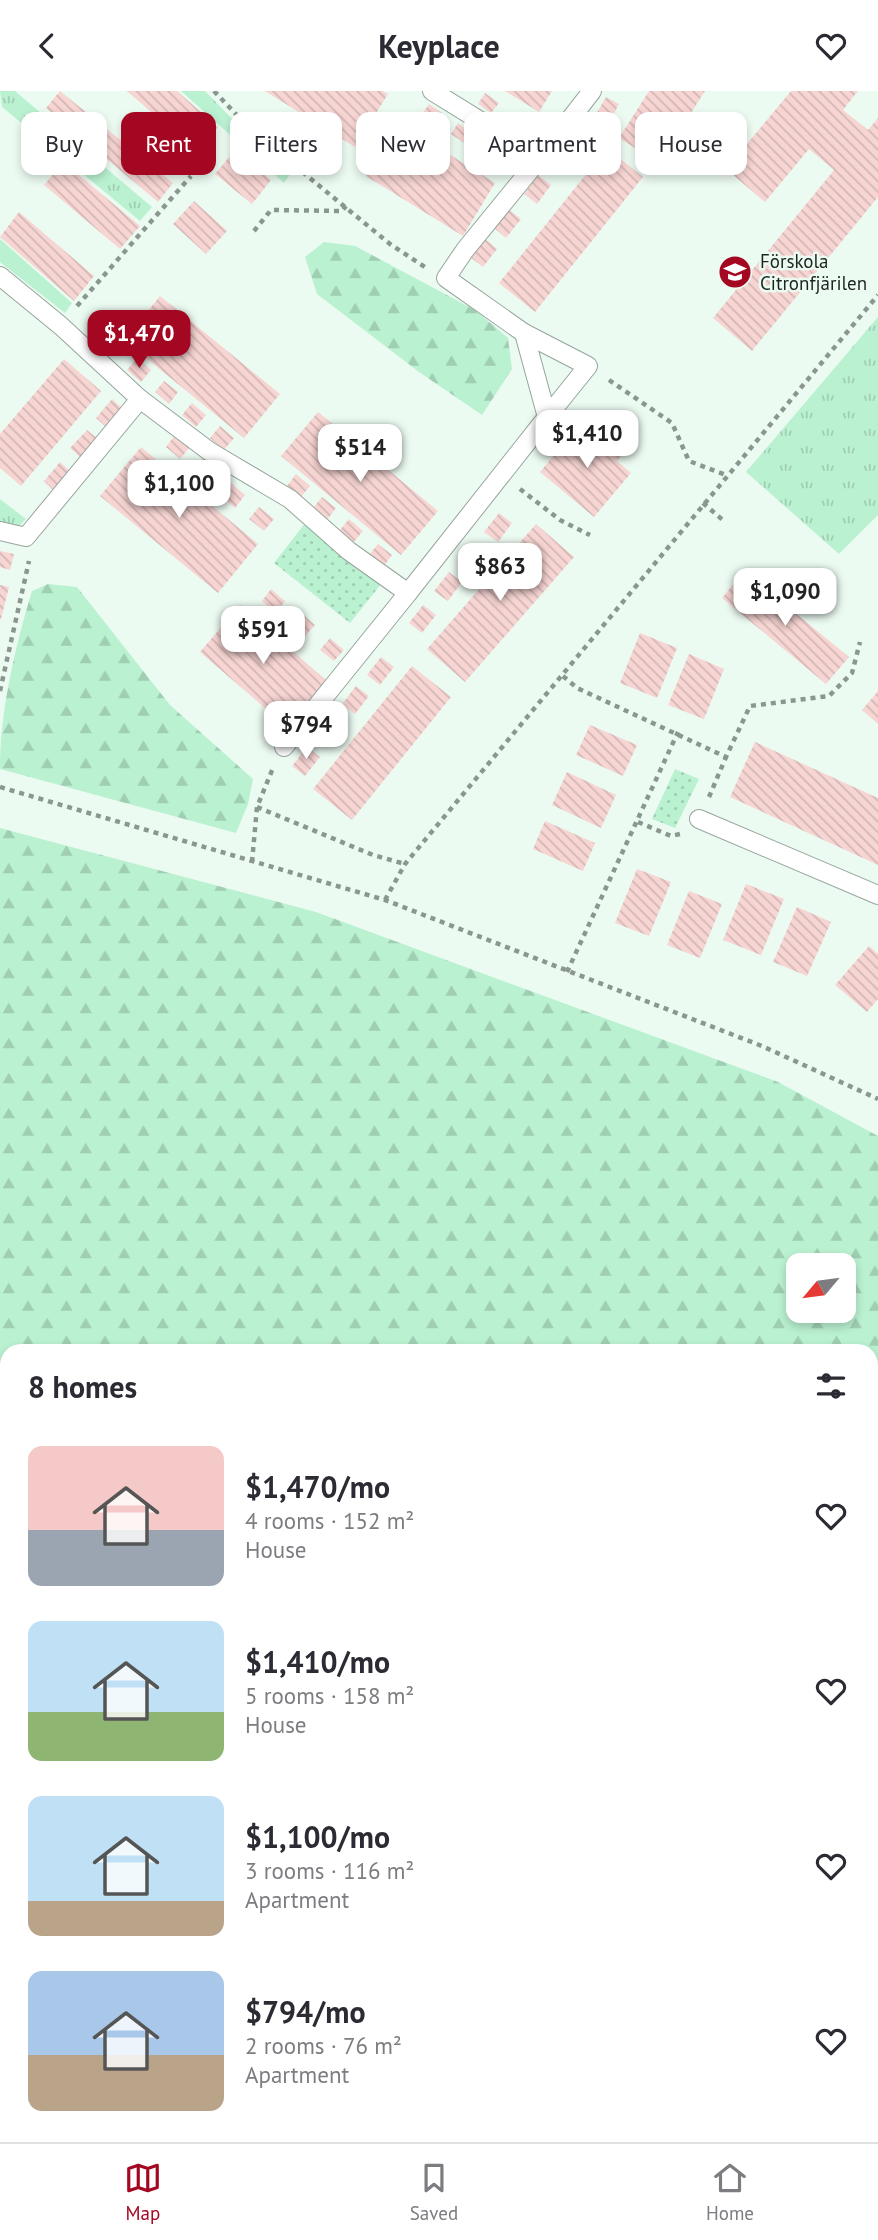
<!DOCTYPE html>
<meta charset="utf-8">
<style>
body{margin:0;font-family:"PT Sans",sans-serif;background:#f2f2f3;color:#2b2b33;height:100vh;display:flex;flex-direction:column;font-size:26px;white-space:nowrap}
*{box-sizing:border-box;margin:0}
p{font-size:23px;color:#7c7c81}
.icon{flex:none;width:38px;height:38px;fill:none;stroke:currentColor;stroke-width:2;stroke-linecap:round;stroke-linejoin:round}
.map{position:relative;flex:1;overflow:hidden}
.drawer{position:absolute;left:0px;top:1253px;width:878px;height:798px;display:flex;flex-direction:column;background:#fff;border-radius:21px 21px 0 0;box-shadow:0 4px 10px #0003}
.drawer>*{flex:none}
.hud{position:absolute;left:21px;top:21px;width:836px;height:63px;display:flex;gap:14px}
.needle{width:46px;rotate:241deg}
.controls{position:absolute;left:786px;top:1162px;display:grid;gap:14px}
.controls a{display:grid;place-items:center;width:70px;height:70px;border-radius:14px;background:#fff;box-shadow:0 4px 10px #0003;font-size:35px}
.price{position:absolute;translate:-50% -60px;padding:0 16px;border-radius:14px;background:#fff;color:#222;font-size:23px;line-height:46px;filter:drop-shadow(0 2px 4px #0008)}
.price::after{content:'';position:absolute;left:50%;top:42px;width:21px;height:16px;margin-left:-10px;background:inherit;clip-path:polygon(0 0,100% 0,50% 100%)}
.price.current{background:#a40721;color:#fff}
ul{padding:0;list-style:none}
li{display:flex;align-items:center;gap:21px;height:175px;padding:0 28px}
li span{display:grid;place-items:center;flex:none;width:196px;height:140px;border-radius:14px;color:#555}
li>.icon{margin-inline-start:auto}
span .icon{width:84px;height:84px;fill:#fffc;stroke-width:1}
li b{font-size:30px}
h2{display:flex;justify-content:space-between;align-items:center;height:84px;padding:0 28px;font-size:30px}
.tag{padding:0 24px;border-radius:14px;background:#fff;box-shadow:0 4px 10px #0003;font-size:24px;line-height:63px}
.tag.current{background:#a40721;color:#fff}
header{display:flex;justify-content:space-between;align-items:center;height:91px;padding:0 28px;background:#fff;font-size:32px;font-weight:800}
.tabs{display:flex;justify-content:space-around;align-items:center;height:98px;border-top:2px solid #e1e1e2;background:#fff;font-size:19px;color:#7c7c81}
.tabs a{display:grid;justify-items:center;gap:4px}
.tabs .current{color:#a40721}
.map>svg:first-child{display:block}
</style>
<header><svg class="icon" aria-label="back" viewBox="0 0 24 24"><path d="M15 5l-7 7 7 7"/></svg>Keyplace<svg class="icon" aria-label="heart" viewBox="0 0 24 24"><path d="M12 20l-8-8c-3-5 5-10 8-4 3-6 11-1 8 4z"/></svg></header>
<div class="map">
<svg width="878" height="2051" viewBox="0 0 878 2051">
<defs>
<pattern id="grass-tufts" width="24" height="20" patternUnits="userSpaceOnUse" patternTransform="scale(1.75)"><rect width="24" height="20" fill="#baf1d1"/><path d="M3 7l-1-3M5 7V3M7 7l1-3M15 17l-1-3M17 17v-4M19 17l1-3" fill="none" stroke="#9fceb3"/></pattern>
<pattern id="forest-firs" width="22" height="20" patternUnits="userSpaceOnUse" patternTransform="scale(1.75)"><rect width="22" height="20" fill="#baf1d1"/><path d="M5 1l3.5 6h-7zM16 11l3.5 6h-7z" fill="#9fceb3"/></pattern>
<pattern id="park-dots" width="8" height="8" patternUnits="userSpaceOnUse" patternTransform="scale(1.75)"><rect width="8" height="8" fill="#baf1d1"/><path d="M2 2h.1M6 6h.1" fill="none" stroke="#9fceb3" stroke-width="1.8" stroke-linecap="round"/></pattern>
<pattern id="building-back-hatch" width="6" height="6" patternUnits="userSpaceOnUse" patternTransform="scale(1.75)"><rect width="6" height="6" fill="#f7d5d3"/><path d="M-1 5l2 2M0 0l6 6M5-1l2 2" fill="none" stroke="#d3b7b5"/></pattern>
</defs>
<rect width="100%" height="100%" fill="#ecfbf2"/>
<g fill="url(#grass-tufts)">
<path d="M0,0H15L152,116L140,130L2,16Z"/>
<path d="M181,0H205L239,35L293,79L284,92Z"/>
<path d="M0,148L72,212L65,222L0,171Z"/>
<path d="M878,226V424L839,463L746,381Z"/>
<path d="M0,408L26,428L18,436L0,435Z"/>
<path d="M0,1670L7,1678V1997L0,2003Z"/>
</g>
<g fill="url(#forest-firs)" fill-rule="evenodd">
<path d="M324,151L355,155L475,219L508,247L512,278L482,324L419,281L317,203L305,166Z"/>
<path d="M48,493L77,496L170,614L253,688L248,713L236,742L0,678C0,620 15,556 32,500Z"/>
<path d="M0,737L316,821L778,991L878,1045V1922L872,1919V1260H7V1680L0,1673ZM844,1174V1220H798V1174Z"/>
<path d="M7,1996V2044H813L817,2051H0V2002Z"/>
</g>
<g fill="url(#park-dots)">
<path d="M306,431L382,492L350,532L274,472Z"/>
<path d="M675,678L699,688L675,737L652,728Z"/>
<path d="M0,1912L7,1920V1968L0,1974Z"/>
</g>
<g fill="url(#building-back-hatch)">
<path d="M60,0L173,92L158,111L46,17Z"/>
<path d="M127,0H177L218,36L197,61Z"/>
<path d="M265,0H382L388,3L355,56Z"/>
<path d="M505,0H552L539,21Z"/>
<path d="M649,0H705L659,72L619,47Z"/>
<path d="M791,0H858L843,19L868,39L878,27V106L752,260L713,227L834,79L809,58L765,111L726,78Z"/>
<path d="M485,2L499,12L491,22L478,13Z"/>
<path d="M606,6L619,13L609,32L595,25Z"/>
<path d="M429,13L442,22L435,32L422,23Z"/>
<path d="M519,25L532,34L525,44L512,35Z"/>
<path d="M399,32L495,92L463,145L366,85Z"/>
<path d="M458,32L471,42L464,52L451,43Z"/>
<path d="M492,53L505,63L497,73L485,64Z"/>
<path d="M563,53L576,63L562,81L549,71Z"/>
<path d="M607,57L643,86L535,221L499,192Z"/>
<path d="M235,59L271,89L252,113L215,83Z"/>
<path d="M63,71L140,135L120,158L44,94Z"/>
<path d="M538,84L551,94L537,113L524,103Z"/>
<path d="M194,110L227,140L206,163L173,133Z"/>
<path d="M508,118L521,128L506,147L493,136Z"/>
<path d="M19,121L94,185L74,210L0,146Z"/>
<path d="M484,147L497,158L483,176L470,166Z"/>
<path d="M160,205L280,303L244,347L124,249Z"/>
<path d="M137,267L151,279L141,291L127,279Z"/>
<path d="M64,268L101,300L21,395L0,377V343Z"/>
<path d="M164,290L178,301L169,313L155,301Z"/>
<path d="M112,308L122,317L106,336L96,327Z"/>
<path d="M192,312L206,324L196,336L182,324Z"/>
<path d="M318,321L438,420L401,464L281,365Z"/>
<path d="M580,333L602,352L607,345L625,360L617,370L631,382L594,426L540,381Z"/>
<path d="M220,335L234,347L224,359L210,347Z"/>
<path d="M87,339L97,347L80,366L70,357Z"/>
<path d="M175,344L190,356L180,368L166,356Z"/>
<path d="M141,356L258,453L218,502L100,405Z"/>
<path d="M203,367L217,379L208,391L193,379Z"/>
<path d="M60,371L70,380L53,399L44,390Z"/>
<path d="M296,383L310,395L300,407L287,395Z"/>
<path d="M231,392L245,404L235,417L221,405Z"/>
<path d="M322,406L336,417L327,429L313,417Z"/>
<path d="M259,416L274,428L264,440L249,428Z"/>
<path d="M499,422L512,432L498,451L484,441Z"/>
<path d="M349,428L363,440L353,452L339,440Z"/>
<path d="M536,433L574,466L465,591L427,558Z"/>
<path d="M378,453L392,464L383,476L369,464Z"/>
<path d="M475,453L488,463L474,482L461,472Z"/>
<path d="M0,460L14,463L10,479L0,476Z"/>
<path d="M744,480L849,566L826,593L722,507Z"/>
<path d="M449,481L462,491L448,510L434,500Z"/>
<path d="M0,494L9,496L1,528H0Z"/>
<path d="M271,498L285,510L276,522L262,510Z"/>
<path d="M240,514L327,590L287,636L200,561Z"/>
<path d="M423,514L436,524L422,542L409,532Z"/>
<path d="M301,522L315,534L305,545L291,534Z"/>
<path d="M640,542L677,557L657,607L620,592Z"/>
<path d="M330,547L344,559L334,570L320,559Z"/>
<path d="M689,563L724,578L704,628L668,614Z"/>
<path d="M381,566L394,576L380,594L367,584Z"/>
<path d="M412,575L451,606L352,729L313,698Z"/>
<path d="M356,595L369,605L355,623L342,613Z"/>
<path d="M878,600V633L862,619Z"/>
<path d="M331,624L344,634L329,653L316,643Z"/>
<path d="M590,634L637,654L623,685L576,664Z"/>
<path d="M755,651L878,707V774L730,706Z"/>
<path d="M307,656L320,666L305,685L292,675Z"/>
<path d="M567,681L616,704L601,737L552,714Z"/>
<path d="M545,730L595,752L583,780L533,758Z"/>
<path d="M637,778L671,791L649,845L615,832Z"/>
<path d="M746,793L784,808L761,864L723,849Z"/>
<path d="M689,800L722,813L700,867L667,854Z"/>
<path d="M797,816L831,831L807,885L773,871Z"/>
<path d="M869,855L878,863V908L867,921L835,894Z"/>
</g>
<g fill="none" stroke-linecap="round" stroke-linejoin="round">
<defs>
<g id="service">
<path d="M432,0L540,67L465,159L446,187L524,242"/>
<path d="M540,67L592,0"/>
<path d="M0,185L61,235L140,308L26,446L0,440"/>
<path d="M140,308L209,360L290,408L349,460L408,502L284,656"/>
<path d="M408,502L547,326L524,242L588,275L547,326"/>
<path d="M699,728L878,804"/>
</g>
<path id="minor" d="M849,2044L853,2051"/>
</defs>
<use href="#service" stroke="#96a59c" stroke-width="20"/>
<use href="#minor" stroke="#96a59c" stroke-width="36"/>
<g stroke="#8b968f" stroke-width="4.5" stroke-dasharray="5 5" stroke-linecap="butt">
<path d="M214,0L249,37L390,153L425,176"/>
<path d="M254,140L271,119L342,120L346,115"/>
<path d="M77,215L191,85"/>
<path d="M609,289L672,332L689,370L726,384"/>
<path d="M520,398L560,429L590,444"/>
<path d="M703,412L725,431"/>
<path d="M563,585L577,597L726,666L750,615L829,605L852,582L860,551"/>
<path d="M0,600L29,470"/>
<path d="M0,696L385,809L762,955L878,1008"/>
<path d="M709,706L726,666"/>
<path d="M257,716L373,764L405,773"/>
<path d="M638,731L671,745L680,743"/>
<path d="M252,771L257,716L273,677"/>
<path d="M385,809L405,773L878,204"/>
<path d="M567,881L678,641"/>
<path d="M73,2051L87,2044"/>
</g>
<use href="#service" stroke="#fff" stroke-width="18"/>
<use href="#minor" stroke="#fff" stroke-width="33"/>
</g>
<defs>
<symbol id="school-disc" viewBox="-11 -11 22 22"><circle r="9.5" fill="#a40721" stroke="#ecfbf2"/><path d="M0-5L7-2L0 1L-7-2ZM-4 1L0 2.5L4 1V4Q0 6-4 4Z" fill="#fff"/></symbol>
</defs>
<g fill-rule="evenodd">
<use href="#school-disc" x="716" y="162" width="38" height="38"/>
</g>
<g text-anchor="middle" stroke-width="5" stroke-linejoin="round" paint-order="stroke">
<g font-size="19" fill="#1d231f" stroke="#ecfbf2" text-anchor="start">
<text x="760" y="177">Förskola<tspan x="760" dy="22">Citronfjärilen</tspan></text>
</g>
</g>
</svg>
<div class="controls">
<a><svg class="needle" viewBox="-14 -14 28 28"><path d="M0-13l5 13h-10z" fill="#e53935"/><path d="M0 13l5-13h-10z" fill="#7c7c81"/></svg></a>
</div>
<b class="price current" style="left:139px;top:279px">$1,470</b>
<b class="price" style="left:587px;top:379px">$1,410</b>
<b class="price" style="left:360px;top:393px">$514</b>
<b class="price" style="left:179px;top:429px">$1,100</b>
<b class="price" style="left:500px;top:512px">$863</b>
<b class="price" style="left:785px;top:537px">$1,090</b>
<b class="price" style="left:263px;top:575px">$591</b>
<b class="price" style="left:306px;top:670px">$794</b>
<div class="hud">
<a class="tag">Buy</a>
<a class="tag current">Rent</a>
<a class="tag">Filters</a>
<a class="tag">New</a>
<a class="tag">Apartment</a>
<a class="tag">House</a>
</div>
<section class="drawer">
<h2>8 homes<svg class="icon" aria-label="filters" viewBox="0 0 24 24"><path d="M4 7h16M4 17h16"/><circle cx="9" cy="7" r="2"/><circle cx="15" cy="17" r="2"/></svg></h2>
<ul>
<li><span style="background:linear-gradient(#f6c9c9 60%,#9aa5b1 0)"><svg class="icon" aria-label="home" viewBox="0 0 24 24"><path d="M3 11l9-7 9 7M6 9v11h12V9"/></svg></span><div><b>$1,470/mo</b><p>4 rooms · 152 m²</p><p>House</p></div><svg class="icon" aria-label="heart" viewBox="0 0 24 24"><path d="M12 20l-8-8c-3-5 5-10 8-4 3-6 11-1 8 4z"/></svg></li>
<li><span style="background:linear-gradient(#bfe0f5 65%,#8fb573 0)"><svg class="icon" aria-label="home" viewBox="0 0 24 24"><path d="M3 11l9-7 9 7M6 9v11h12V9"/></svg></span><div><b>$1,410/mo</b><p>5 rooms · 158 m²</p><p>House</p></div><svg class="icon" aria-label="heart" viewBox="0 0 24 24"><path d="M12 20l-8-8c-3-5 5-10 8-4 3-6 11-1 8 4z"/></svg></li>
<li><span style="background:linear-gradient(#bfe0f5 75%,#b9a48a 0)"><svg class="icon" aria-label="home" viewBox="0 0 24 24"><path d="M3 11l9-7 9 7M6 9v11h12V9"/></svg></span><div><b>$1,100/mo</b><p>3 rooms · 116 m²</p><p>Apartment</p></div><svg class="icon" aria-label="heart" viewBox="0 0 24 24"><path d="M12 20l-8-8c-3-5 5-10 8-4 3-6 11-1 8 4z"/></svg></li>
<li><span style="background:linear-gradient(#a9c7e8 60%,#b9a48a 0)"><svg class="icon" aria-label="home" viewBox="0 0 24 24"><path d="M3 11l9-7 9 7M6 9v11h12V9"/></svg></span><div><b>$794/mo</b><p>2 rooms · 76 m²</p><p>Apartment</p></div><svg class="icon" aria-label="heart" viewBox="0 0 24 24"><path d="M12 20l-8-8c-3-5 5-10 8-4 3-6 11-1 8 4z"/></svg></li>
</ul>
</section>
</div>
<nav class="tabs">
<a class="current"><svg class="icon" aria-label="map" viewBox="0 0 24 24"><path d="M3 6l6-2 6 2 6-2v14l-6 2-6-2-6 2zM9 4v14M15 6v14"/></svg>Map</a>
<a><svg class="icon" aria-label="saved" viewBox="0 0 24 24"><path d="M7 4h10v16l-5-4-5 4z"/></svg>Saved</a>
<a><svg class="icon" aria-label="home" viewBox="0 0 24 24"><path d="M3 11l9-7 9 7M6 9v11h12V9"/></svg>Home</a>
</nav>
